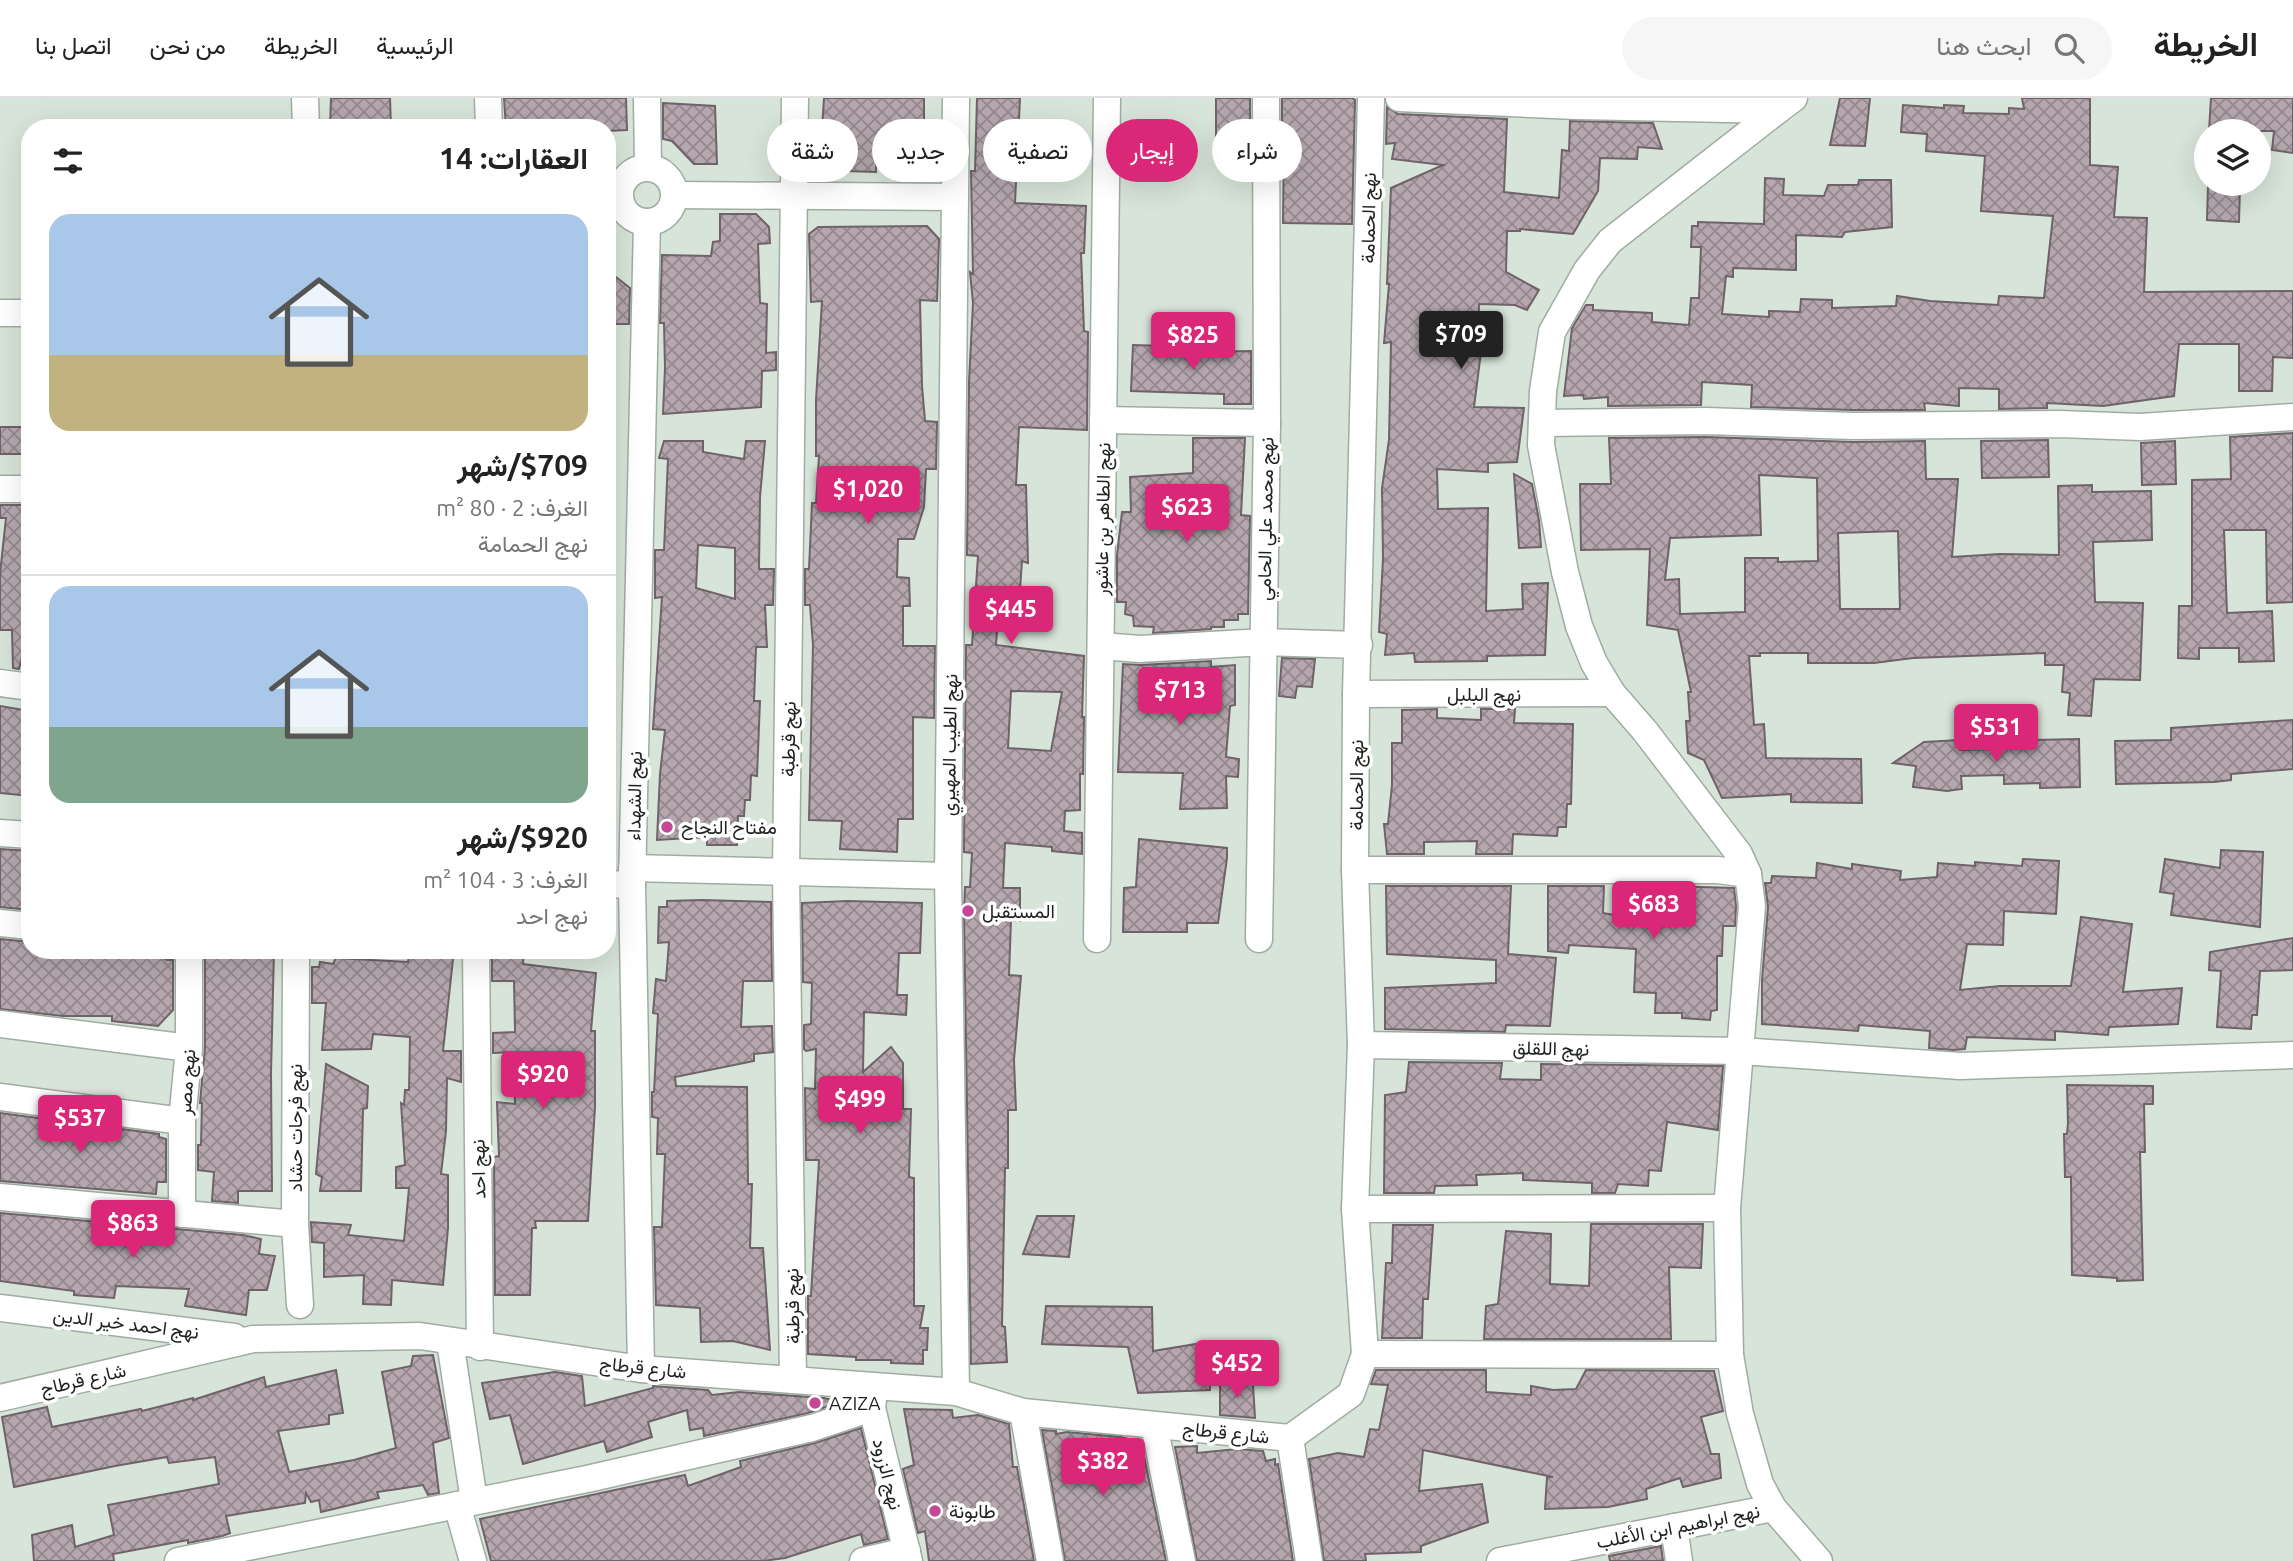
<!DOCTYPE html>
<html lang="ar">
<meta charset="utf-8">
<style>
body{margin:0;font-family:Ubuntu,Vazirmatn,sans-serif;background:#f6f6f6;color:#222;direction:rtl;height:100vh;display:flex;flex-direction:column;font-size:26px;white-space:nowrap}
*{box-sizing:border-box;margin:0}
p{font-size:23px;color:#767676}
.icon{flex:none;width:38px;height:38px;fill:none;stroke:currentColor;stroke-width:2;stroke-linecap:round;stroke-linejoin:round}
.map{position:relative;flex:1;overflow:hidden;direction:ltr}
.drawer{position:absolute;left:21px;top:21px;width:595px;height:840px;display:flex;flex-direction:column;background:#fff;border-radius:28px;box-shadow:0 7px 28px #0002;direction:rtl}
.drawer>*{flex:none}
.guide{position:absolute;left:637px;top:21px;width:665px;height:63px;direction:rtl;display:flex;gap:14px}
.tools{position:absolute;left:2194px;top:21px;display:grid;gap:14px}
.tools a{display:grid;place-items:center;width:77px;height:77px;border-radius:50%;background:#fff;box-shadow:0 7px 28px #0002;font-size:35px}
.price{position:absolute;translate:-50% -60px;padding:0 16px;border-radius:7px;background:#db2777;color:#fff;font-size:23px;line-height:46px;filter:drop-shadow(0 2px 4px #0008)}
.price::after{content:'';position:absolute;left:50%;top:42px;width:21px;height:16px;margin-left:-10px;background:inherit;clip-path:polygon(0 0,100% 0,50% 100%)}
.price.current{background:#222;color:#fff}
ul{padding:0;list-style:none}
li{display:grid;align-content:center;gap:14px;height:371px;padding:0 28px}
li+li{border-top:2px solid #e0e0e0}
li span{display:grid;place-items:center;height:217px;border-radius:21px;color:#555}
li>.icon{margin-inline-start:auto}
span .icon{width:126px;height:126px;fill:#fffc;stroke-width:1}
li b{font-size:30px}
h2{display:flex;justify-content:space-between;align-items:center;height:84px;padding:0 28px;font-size:30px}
.tag{padding:0 24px;border-radius:32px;background:#fff;box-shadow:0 7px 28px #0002;font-size:24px;line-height:63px}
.tag.current{background:#db2777;color:#fff}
header{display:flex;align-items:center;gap:42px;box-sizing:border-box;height:98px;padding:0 35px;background:#fff;border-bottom:2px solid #e0e0e0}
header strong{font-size:33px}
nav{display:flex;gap:38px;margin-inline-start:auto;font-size:24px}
.search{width:490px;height:63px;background:#f6f6f6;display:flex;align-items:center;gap:18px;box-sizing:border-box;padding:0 24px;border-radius:38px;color:#767676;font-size:26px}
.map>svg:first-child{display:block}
</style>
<header>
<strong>الخريطة</strong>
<div class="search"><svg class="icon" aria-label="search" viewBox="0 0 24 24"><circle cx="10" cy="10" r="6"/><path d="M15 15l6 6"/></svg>ابحث هنا</div>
<nav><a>الرئيسية</a><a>الخريطة</a><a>من نحن</a><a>اتصل بنا</a></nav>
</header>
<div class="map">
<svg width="2293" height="1463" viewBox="0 0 2293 1463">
<defs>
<pattern id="building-cross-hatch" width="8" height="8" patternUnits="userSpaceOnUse" patternTransform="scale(1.75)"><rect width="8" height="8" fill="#b6a7af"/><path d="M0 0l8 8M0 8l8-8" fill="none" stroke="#93888e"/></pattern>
</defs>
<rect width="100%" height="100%" fill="#d7e4d9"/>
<g fill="url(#building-cross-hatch)" stroke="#6f6268" stroke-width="2" fill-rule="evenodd">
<path d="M331,0H390L391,30H330Z"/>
<path d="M504,0H626L627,32L607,33V30H506Z"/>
<path d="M824,0H924V62H876V74L812,72L813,44L821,46Z"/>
<path d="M977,0H1020L1015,105L1086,108L1084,155H1081L1084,233L1088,234L1087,332L1019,329L1016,387H1026L1028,465L1022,463L1018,521L998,520L996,547L1084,558L1082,619H1084L1083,676H1080V712L1065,713L1064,733L1082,735V756L1052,753V749L1005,745L1003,790H1020V823L1011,822L1009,877L1021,878L1014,962L1016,1012H1008V1070H1005L1002,1228L1005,1229L1007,1264L971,1266L964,815L965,789H970L972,755L964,754L966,547H972L978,458L967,457L969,284L973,205L970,174L973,176L971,73H975ZM1011,593L1062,594L1051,653L1008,650Z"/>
<path d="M1216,0H1250V41L1216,43Z"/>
<path d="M1282,0H1352L1355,2L1352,126L1283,125L1284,40H1282Z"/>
<path d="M1840,0H1870L1865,48L1830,47Z"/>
<path d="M2022,0H2090V67L2118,69L2114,119L2147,120L2144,194L2293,193V260L2273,259L2272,293H2239V246H2179L2174,298L2103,308L2047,305V310L1999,311V291L1959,290V308L1924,305L1925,312H1853L1751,309L1752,287L1702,284L1701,307L1608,308V299L1584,301L1583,297L1564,298L1572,230L1586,207H1593V212L1652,215V224L1689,227L1691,200H1699L1701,149H1691L1692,128H1698V124L1764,126L1765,80L1784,81L1783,97L1824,98L1828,87H1858L1859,82H1891L1892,129L1845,134L1842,139L1796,137V172L1733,170V179L1726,178L1722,216L1769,219V213L1800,214L1801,201L1832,202V210L1896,208L1897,198L1930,203L1998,207L1999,198L2044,200L2053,118L1981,113L1985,58L1926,53L1927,36L1901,34L1903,7L1944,10V7L1964,8L1963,15L2009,16V10L2024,11Z"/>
<path d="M2211,0H2293V55L2272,52L2274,33H2209Z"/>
<path d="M663,5L715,8L717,66H694L672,43L663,41Z"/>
<path d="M1387,9L1398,16L1507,21L1504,94L1559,100L1562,52L1569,53L1570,23L1653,25L1662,51L1638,49L1637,61L1600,60L1598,93L1573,136L1520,131V133H1507L1506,174L1539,192L1527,212L1515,207L1479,206L1478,246H1482L1474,309L1524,310L1517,364L1488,365V374L1437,371L1438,411L1488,410L1486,513L1523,511L1522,486L1548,485L1545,557L1487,558V563L1415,564L1414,555L1385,557L1387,536L1379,534L1383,461L1382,390L1389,342L1391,244L1384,245L1389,186H1387L1391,90L1443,67L1392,61L1395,45L1386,46Z"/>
<path d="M2208,88L2240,89L2239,124L2207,122Z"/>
<path d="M720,116H756L769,129L770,145L758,146L760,205L767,206L766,255L776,254V272L762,273L761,309L663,316L665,270L664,225H660L662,157L711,158L713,144L720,143Z"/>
<path d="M927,128L939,141L937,203L920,202L922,288L925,323L937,324L936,371H926L924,409L914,441H898L897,479L909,480L910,508H903V548H935L934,620L913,619V721H898L897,754L840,751L842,723L809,722L813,547L810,507H805V471H809L812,405H816L819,358H816V302L822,203L811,204L809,136L818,129Z"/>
<path d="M607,172L630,190L629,226H607Z"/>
<path d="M1133,247L1198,249V254L1251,253V306H1224V296L1131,293Z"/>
<rect x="0" y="329" width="30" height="27"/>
<path d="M2293,335V504L2267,505L2266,432H2224L2227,515L2272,513L2274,563L2239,564V550H2199V561L2178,560L2179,508H2192V382L2231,381L2230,339Z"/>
<path d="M1706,339L1853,344L1925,343L1926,381H1958L1952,459L2000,456L2059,457L2058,388L2092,387V394L2151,393L2152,442L2093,444L2095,504L2143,505L2140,582L2094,581L2091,618L2068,617L2070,595L2062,594L2064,567H2045V555L1913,560L1874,565H1808V555H1760V558H1749L1754,627L1764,626L1766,660L1861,661L1862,705L1791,704V696L1722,700L1704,662L1688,655L1686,623H1690L1688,594H1691L1678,532L1647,527L1650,451L1581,452L1580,386H1611L1609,340ZM1759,377L1817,380L1818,463L1778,464V460H1745V514L1680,516L1679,481L1665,482L1670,440L1761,437ZM1898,433L1900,511H1840L1838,435Z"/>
<path d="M1193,340H1245L1241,417L1250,418L1248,516H1238V522H1224V529H1211V531L1153,535L1154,529L1134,528L1133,518L1125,516L1126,504H1117V457L1122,414H1131L1130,379L1193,375Z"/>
<path d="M2048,342L2049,379L1982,380L1981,343Z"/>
<path d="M664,343H703V354L744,361L746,343H765L760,399L759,471H774L773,507H765L767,549H756L754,603H760L757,678L751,677L750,702H745L744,718H738L737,747H707V739L657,742L660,676L665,632L653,631L662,499L655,500V452H664L668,361L659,360ZM698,447L735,450V501L696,490Z"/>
<path d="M2175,343L2176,386L2142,387L2141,345Z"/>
<path d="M1514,376L1532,386L1539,422L1541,449L1519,450Z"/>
<path d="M0,407H22V414L30,415V528L19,571L13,570L12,532H0V476L6,420H0Z"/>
<path d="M1282,560L1315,561L1312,589L1297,588L1295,600L1279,598Z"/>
<path d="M1211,563V569L1235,567V607L1230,608L1226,659L1239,661L1238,679L1226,678L1227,710L1180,711L1183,675L1118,674L1123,566L1141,567Z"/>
<path d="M0,608L30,613V698L0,695Z"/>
<path d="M1437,611V620L1481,622V611H1515L1514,625L1573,626L1571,706H1567L1566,729H1558L1557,738L1513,736L1512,756H1476L1477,743L1424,744V756H1387L1384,726H1388L1392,687V645H1402V612Z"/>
<path d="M2293,622V671L2231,676V682L2214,684L2116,686L2115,643L2171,642V630Z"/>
<path d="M2079,641L2080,689L2040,690V685L2004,686V677L1961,678L1962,691L1947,693L1913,689L1916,668L1893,665L1924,644L1959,642L1960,652L2034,650L2033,642Z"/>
<path d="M1139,741L1227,750V760L1218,825H1187V834H1123L1124,790L1136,789Z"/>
<path d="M0,751L30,753V812L0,809Z"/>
<path d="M2221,752L2263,754L2260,829L2171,817L2174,796L2160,794L2165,761L2220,770Z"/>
<path d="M2023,761L2059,763L2056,816L2004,813L2003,847L1967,846L1960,892L2000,888H2071L2081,819L2132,826L2123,894L2182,890L2178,926L2109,929L2108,937L2055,933V942L1967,939L1965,951L1953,952L1929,950L1930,933L1859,927L1858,933L1762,926V882L1768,809L1765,785H1771L1772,778L1816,780L1817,765L1852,771V766L1901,773L1900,782L1937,779L1938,765L1975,768V764L2022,768Z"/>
<path d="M1386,788H1511L1508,856L1556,860L1550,928L1506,927L1505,934L1385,931V890L1496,885V862L1387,856Z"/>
<path d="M1548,788H1604L1603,815L1663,826L1665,788L1734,790L1736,808L1735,828H1723L1722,858H1717V912L1711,913L1710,922L1682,920V915H1655L1656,895L1634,894L1636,851L1569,847L1568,855L1548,853Z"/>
<path d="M702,802L771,804L772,883H743L741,929L772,928L773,954L754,956V963L675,979L676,988L747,989L748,1086H752L750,1150H763L770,1252L733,1243L701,1244L700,1210L656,1207L654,1129H662L665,1056H657L658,1020L652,1019V994H654L658,916L653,915L656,881L666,883L669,844L658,845L659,809H667V803Z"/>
<path d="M848,803L922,805L920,855H899L897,897H907L906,917L864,914L863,974L891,949L903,965V1011H911L909,1079L914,1080V1208H924L920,1230H928L927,1252H923V1266L891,1265V1262H856V1259L808,1256V1198H811L819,1062H806L805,990L815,991L816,951L806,953L804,951V927L811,926L812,885L803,884L802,805Z"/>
<path d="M2293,840V872L2260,873L2257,917H2252L2251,931L2217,929L2221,873L2209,872L2210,854Z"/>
<path d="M0,841L30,844V852H149L167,862H173V912L158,928L112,923V918H63L0,911Z"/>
<path d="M205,852H274L271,975L272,1093H238V1105L212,1103L214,1074L198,1072V1047H201L202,1005H200L205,950Z"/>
<path d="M410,852H454L443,953H461V984L447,980L446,1033L441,1076L448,1077V1130L443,1187L392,1182L391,1207L363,1206L364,1177L324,1179V1145L312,1144L311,1124L351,1127L348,1137L404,1143L409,1090H396V1069L405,1067L401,1005L404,1007L405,992H409L410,939L373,936L371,951L322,952L326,905H312V869H319L320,864L333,866L336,860L408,864Z"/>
<path d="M492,852H524L523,866L596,875L591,933H595V1009L588,1123H535L536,1130H532L530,1197H495L494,1059L499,1058L497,1004L515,1006L513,954L493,955V935L515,934L514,883H492Z"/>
<path d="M1409,964L1502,965L1500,981L1541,982V966L1723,968L1718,1032L1667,1024L1661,1073L1649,1072L1648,1088L1618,1086L1615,1095H1592V1085L1523,1082V1075L1476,1077L1477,1087L1435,1088L1434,1095H1384L1385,997L1406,994Z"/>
<path d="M326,966L368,988L367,1010L363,1011L361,1093H320L322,1079L316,1076Z"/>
<path d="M2067,987L2153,988V1006H2144L2145,1054H2140L2143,1182L2117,1183V1180L2072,1177L2071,1079H2065L2064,1036H2067L2068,1025Z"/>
<path d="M0,1015L159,1036V1039L166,1041V1084H157L156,1096L0,1083Z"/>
<path d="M0,1115L243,1137L261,1141L259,1156L275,1158L267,1192H249L246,1217L185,1208L189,1191L116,1188L114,1200L74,1197V1193L0,1183Z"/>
<path d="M1037,1118H1074L1069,1159L1023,1156Z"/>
<path d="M1591,1126H1703L1701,1170L1669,1169L1671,1241H1484L1486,1208L1498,1206L1506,1133L1551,1136L1550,1186L1589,1188Z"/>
<path d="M1393,1127H1433L1428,1201H1423L1422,1240H1382L1386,1165H1392Z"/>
<path d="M1046,1208L1152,1209L1153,1253L1208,1244L1210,1292L1138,1295L1128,1249L1042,1246Z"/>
<path d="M433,1257L449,1340L433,1345L439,1395L428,1397L423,1387L398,1391L377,1394L379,1400L321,1414L319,1402L311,1404L306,1395L305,1405L226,1418L230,1435L222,1438L188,1445V1442L113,1456L114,1463H34L32,1437L72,1427L75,1449L114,1437L108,1407L219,1386L215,1359L169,1365L167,1359L115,1368L14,1389L2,1319L47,1309L52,1329L141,1311L142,1313L193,1300V1302L264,1279L266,1289L336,1272L343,1315L329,1317V1326L278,1333L289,1374L354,1362L396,1350L382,1274L411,1268L413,1258Z"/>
<path d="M1376,1272H1486V1294L1531,1297V1288L1553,1292L1576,1291L1586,1272L1714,1273L1723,1313L1701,1319L1711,1356H1719L1721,1380L1683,1389L1680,1380L1646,1391L1647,1401L1608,1409L1545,1411L1547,1379H1553L1423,1352L1419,1393L1482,1386L1488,1424L1421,1448V1454L1365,1456L1366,1463H1324L1309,1361L1338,1355L1364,1359L1370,1331L1379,1332L1388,1287L1371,1286Z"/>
<path d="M555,1274L582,1278L585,1308L653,1290V1288L708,1292L712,1297L739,1294L824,1300L841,1304L808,1315L704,1338L703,1330L690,1332L687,1312L648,1324L652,1339L607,1354L604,1343L523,1366L510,1317L490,1321L482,1285Z"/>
<path d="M1220,1284L1253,1287L1255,1320L1220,1317Z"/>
<path d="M904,1311L952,1312L953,1320L978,1317L1009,1326L1013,1369H1017L1034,1463H929L925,1433L918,1435L903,1371L914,1367Z"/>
<path d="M861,1330L888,1441L864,1447L861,1436L785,1460L763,1463H491L480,1421L685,1377L688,1388L741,1369L740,1363L815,1345Z"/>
<path d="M1042,1332L1056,1333V1336L1067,1334L1121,1339L1141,1344L1166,1463H1065Z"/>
<path d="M1197,1348V1355L1237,1351L1263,1353L1266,1363L1275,1361V1367L1278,1366L1293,1463H1197L1175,1349Z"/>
<path d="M1661,1448L1663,1463H1610L1609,1458Z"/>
</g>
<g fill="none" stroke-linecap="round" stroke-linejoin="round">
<defs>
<g id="street">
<path d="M305,0L306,30"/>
<path d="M488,0L489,30"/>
<path d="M647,0L648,69"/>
<path d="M956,0L948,778L956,1294"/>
<path d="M1399,0L1576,8L1778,12L1794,0"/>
<circle cx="647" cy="97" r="27"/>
<path d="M675,97L955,99"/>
<path d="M0,215H30"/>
<path d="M1103,322L1267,325"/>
<path d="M1542,325L1706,323L1853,328L2060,326L2140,329L2293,319"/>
<path d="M0,391H30"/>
<path d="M1101,548L1140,551L1264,544L1359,547"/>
<path d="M0,585L30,589"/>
<path d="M1356,596L1612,595"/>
<path d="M0,735L30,737"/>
<path d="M632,770L948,778"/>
<path d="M1355,772H1718L1748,776L1752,808L1727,1110L1730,1257L1740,1316L1760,1386L1773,1410L1819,1463"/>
<path d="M1748,776L1739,756L1645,633L1612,595L1594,565L1579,528L1565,474L1541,347L1543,293L1552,234L1587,172L1610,143L1778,12"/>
<path d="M607,786L632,787"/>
<path d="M0,825L30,828"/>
<path d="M1097,841L1107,0"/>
<path d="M1259,841L1267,325L1266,0"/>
<path d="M296,852L295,1126L300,1207"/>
<path d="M476,852L480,1249"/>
<path d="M0,926L189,950"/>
<path d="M1361,947L1741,953L1960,968L2293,957"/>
<path d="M0,999L182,1023"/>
<path d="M0,1099L295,1126"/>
<path d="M1355,1111L1727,1110"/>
<path d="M182,1116V1023L189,950V852"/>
<path d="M0,1210L234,1239"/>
<path d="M450,1243L474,1403"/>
<path d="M1365,1256L1730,1257"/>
<path d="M641,1271L632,787L647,124"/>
<path d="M793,1282L786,775L795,0"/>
<path d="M874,1294L872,1310L909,1463"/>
<path d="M0,1300L253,1241L420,1238L641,1271L956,1294L1023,1314L1290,1340"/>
<path d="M1023,1314L1050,1463"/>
<path d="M1154,1327L1182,1463"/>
<path d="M1290,1340L1351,1296L1365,1256L1355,1111L1361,947L1355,772L1356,596L1371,0"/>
<path d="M1290,1340L1309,1463"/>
<path d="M457,1407L473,1463"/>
<path d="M1674,1429L1679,1463"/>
<path d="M178,1463L587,1381L812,1330L872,1310"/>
<path d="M863,1463L907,1453"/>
<path d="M1500,1463L1773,1410"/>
</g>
</defs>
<use href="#street" stroke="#a0aca2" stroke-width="29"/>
<use href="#street" stroke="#fff" stroke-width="26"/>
</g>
<g fill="#c54897" stroke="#fff" stroke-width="2.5">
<circle cx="667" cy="729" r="7"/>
<circle cx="968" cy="813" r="7"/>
<circle cx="815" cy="1305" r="7"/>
<circle cx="935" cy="1413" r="7"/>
</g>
<g text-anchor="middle" stroke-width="7" stroke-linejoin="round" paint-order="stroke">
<g font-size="19" fill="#1d221e" stroke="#fff">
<text transform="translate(1368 120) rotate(-89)" y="7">نهج الحمامة</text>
<text transform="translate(1102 421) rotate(-89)" y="7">نهج الطاهر بن عاشور</text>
<text transform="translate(1265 421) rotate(-89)" y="7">نهج محمد علي الحامي</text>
<text x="1484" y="603">نهج البلبل</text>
<text transform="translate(788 641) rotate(-89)" y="7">نهج قرطبة</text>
<text transform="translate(949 647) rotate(-89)" y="7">نهج الطيب المهيري</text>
<text transform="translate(1356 687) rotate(-90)" y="7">نهج الحمامة</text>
<text transform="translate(634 698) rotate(-89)" y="7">نهج الشهداء</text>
<text transform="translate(1551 950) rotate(1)" y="7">نهج اللقلق</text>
<text transform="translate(186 984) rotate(-86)" y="7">نهج مصر</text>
<text transform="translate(295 1030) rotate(-90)" y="7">نهج فرحات حشاد</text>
<text transform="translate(478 1071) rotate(-91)" y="7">نهج احد</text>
<text transform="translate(792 1208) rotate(-91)" y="7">نهج قرطبة</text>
<text transform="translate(126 1225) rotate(7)" y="7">نهج احمد خير الدين</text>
<text transform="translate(643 1269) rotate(6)" y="7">شارع قرطاج</text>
<text transform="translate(83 1281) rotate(-13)" y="7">شارع قرطاج</text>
<text transform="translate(1226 1334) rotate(6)" y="7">شارع قرطاج</text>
<text transform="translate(888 1376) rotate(76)" y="7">نهج الزرود</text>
<text transform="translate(1678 1428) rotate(-11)" y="7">نهج ابراهيم ابن الأغلب</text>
</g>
<g font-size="19" fill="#1d221e" stroke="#fff" text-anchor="start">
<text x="681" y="736">مفتاح النجاح</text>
<text x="982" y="820">المستقبل</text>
<text x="829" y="1312">AZIZA</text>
<text x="949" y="1420">طابونة</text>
</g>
</g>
</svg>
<div class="tools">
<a><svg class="icon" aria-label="layers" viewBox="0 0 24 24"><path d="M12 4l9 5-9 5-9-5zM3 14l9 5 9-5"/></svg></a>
</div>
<b class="price current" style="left:1461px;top:273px">$709</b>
<b class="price" style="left:1193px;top:274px">$825</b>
<b class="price" style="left:868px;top:428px">$1,020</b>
<b class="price" style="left:1187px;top:446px">$623</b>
<b class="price" style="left:1011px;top:548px">$445</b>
<b class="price" style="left:1180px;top:629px">$713</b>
<b class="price" style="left:1996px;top:666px">$531</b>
<b class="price" style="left:1654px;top:843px">$683</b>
<b class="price" style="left:543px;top:1013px">$920</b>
<b class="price" style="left:860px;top:1038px">$499</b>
<b class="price" style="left:80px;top:1057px">$537</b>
<b class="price" style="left:133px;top:1162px">$863</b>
<b class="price" style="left:1237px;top:1302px">$452</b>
<b class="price" style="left:1103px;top:1400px">$382</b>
<div class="guide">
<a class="tag">شراء</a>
<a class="tag current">إيجار</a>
<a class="tag">تصفية</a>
<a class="tag">جديد</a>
<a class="tag">شقة</a>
</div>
<section class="drawer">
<h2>العقارات: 14<svg class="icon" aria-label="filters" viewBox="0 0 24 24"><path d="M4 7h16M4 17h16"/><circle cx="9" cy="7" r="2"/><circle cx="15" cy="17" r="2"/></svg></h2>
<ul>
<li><span style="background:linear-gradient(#a9c7e8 65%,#c2b280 0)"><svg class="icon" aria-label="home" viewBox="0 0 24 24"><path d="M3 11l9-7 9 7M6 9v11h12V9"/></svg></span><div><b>$709/شهر</b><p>الغرف: 2 · 80 m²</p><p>نهج الحمامة</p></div></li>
<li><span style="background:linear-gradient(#a9c7e8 65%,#7fa58c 0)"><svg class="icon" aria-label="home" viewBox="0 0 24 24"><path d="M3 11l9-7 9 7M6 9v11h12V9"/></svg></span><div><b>$920/شهر</b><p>الغرف: 3 · 104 m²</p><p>نهج احد</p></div></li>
</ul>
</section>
</div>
